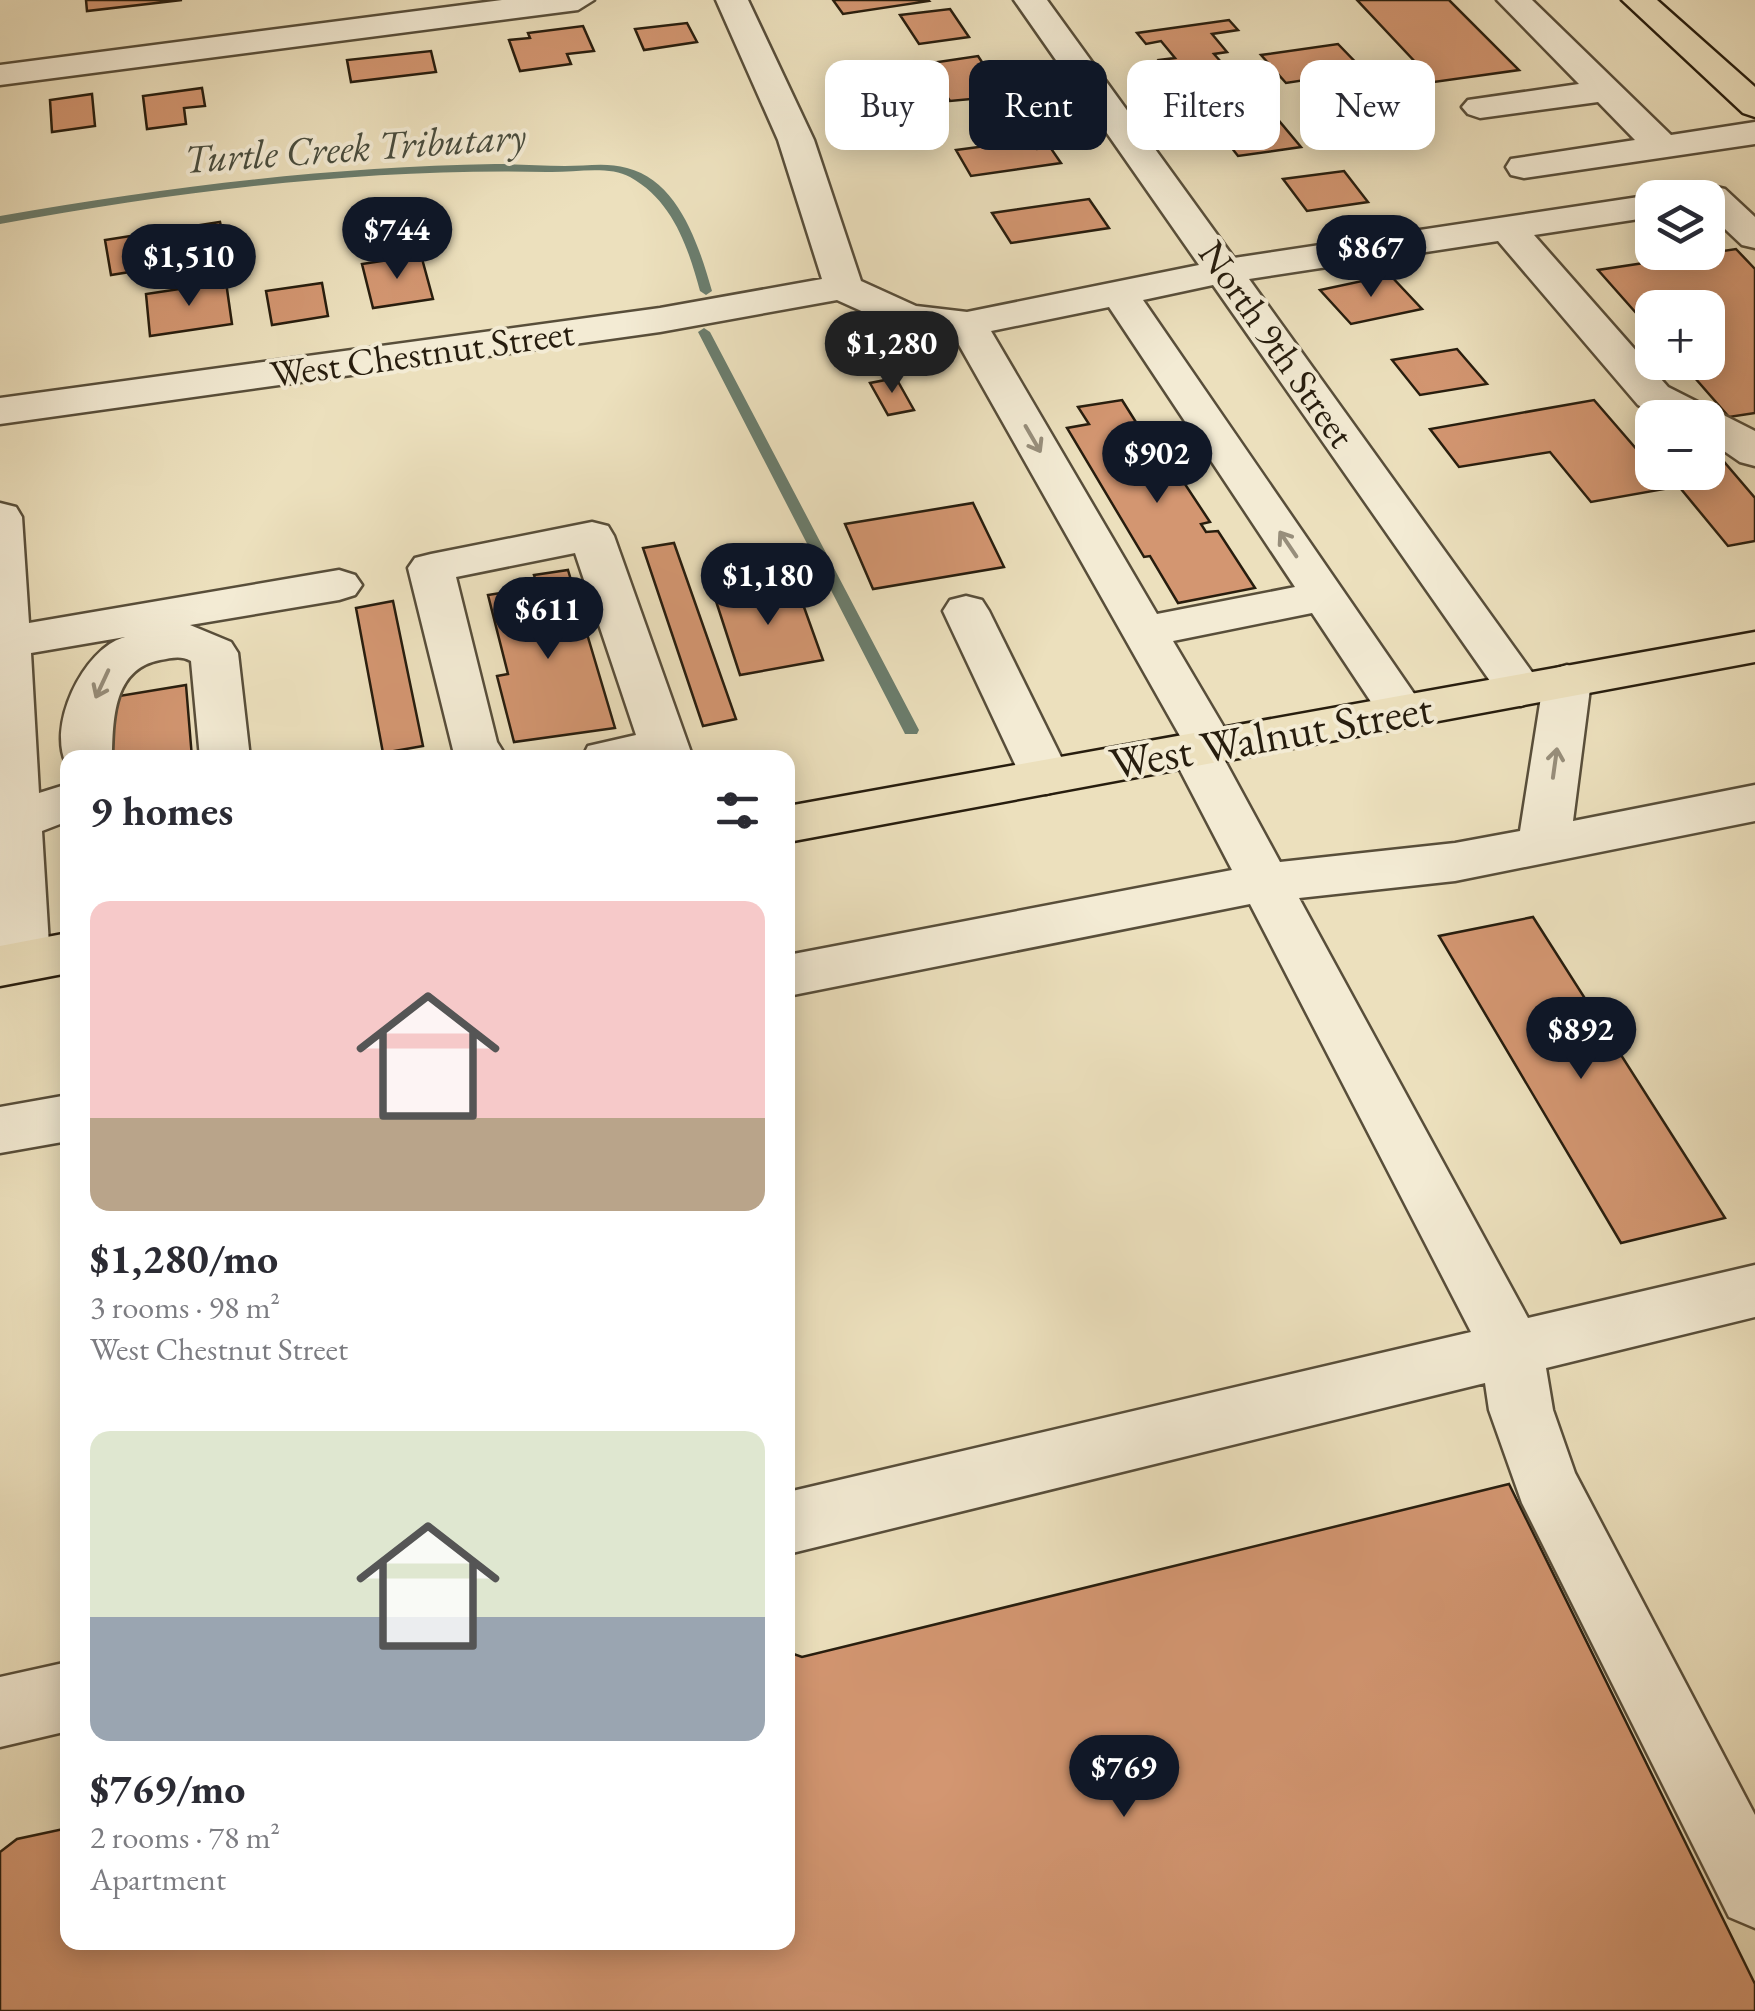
<!DOCTYPE html>
<meta charset="utf-8">
<style>
body{margin:0;font-family:"EB Garamond",serif;background:#f7f7f7;color:#2b2b33;height:100vh;display:flex;flex-direction:column;font-size:38px;white-space:nowrap}
*{box-sizing:border-box;margin:0}
p{font-size:32px;color:#7c7c81}
.icon{flex:none;width:55px;height:55px;fill:none;stroke:currentColor;stroke-width:2;stroke-linecap:round;stroke-linejoin:round}
.map{position:relative;flex:1;overflow:hidden}
.side{position:absolute;left:60px;top:750px;width:735px;height:1200px;display:flex;flex-direction:column;background:#fff;border-radius:20px;box-shadow:0 5px 25px #0003}
.side>*{flex:none}
.hud{position:absolute;left:825px;top:60px;width:780px;height:90px;display:flex;gap:20px}
.controls{position:absolute;left:1635px;top:180px;display:grid;gap:20px}
.controls a{display:grid;place-items:center;width:90px;height:90px;border-radius:20px;background:#fff;box-shadow:0 5px 25px #0003;font-size:50px}
.price{position:absolute;translate:-50% -85px;padding:0 22px;border-radius:35px;background:#111827;color:#fff;font-size:32px;line-height:65px;filter:drop-shadow(0 2px 5px #0008)}
.price::after{content:'';position:absolute;left:50%;top:60px;width:30px;height:22px;margin-left:-15px;background:inherit;clip-path:polygon(0 0,100% 0,50% 100%)}
.price.on{background:#222;color:#fff}
ul{padding:0;list-style:none}
li{display:grid;align-content:center;gap:20px;height:530px;padding:0 30px}
li span{display:grid;place-items:center;height:310px;border-radius:20px;color:#555}
li>.icon{margin-inline-start:auto}
span .icon{width:180px;height:180px;fill:#fffc;stroke-width:1}
li b{font-size:42px}
h2{display:flex;justify-content:space-between;align-items:center;height:120px;padding:0 30px;font-size:42px}
.pill{padding:0 35px;border-radius:20px;background:#fff;box-shadow:0 5px 25px #0003;font-size:35px;line-height:90px}
.pill.on{background:#111827;color:#fff}
.map>svg:first-child{display:block}
</style>
<div class="map">
<svg width="1755" height="2011" viewBox="0 0 1755 2011">
<rect width="100%" height="100%" fill="#ece0bd"/>
<filter id="stains"><feTurbulence type="fractalNoise" baseFrequency=".002" numOctaves="4"/><feColorMatrix values="0 0 0 0 .2 0 0 0 0 .09 0 0 0 0 .02 0 0 0 .5 -.17"/></filter>
<radialGradient id="worn" r=".72"><stop offset=".6" stop-color="#630" stop-opacity="0"/><stop offset="1" stop-color="#630" stop-opacity=".3"/></radialGradient>
<g fill="none" stroke-linecap="round" stroke-linejoin="round">
<g fill="#6b7d6d" fill-rule="evenodd">
<path d="M495,164C518,164 541,166 565,166C586,166 607,162 627,168C679,181 699,246 712,291L706,295L700,291C688,247 673,201 630,177C608,165 572,173 547,172C363,168 181,191 0,224V216C164,187 328,167 495,164Z"/>
<path d="M704,328L710,332L919,730L917,734H905L903,730L698,332Z"/>
</g>
</g>
<g fill="#d39671" stroke="#271d0e" stroke-width="2.5">
<path d="M86,0H182L87,11Z"/>
<path d="M833,0H928L929,1L843,14Z"/>
<path d="M1357,0H1449L1519,70L1434,82Z"/>
<path d="M950,9L969,37L919,44L900,15Z"/>
<path d="M1229,20L1238,30L1212,34L1227,52L1214,54L1236,79L1181,87L1159,60L1175,58L1161,41L1146,44L1137,33Z"/>
<path d="M687,23L697,42L644,50L635,29Z"/>
<path d="M583,26L594,51L567,54L571,64L520,71L509,40L530,38L528,33Z"/>
<path d="M1338,44L1364,71L1286,83L1261,55Z"/>
<path d="M431,51L436,72L351,82L347,60Z"/>
<path d="M978,56L1004,96L950,101L925,64Z"/>
<path d="M202,88L205,106L184,108L186,124L147,129L143,96Z"/>
<path d="M1336,88L1352,106L1320,111L1304,94Z"/>
<path d="M92,94L95,126L52,132L50,100Z"/>
<path d="M1260,98L1301,147L1238,156L1199,106Z"/>
<path d="M1031,140L1037,149L1050,147L1061,163L971,176L956,150Z"/>
<path d="M1344,171L1368,202L1307,211L1283,179Z"/>
<path d="M1089,199L1109,228L1011,243L992,213Z"/>
<path d="M220,222L228,256L111,275L105,240Z"/>
<path d="M1736,249L1755,269V413L1729,417L1681,362H1708V308H1652V331L1598,270Z"/>
<path d="M421,255L433,299L373,308L362,264Z"/>
<path d="M1390,275L1422,309L1351,324L1320,290Z"/>
<path d="M226,282L232,324L150,336L146,294Z"/>
<path d="M322,283L328,316L272,325L266,291Z"/>
<path d="M1457,349L1487,384L1420,395L1392,360Z"/>
<path d="M896,378L914,410L888,415L870,383Z"/>
<path d="M1122,400L1168,473L1177,472L1210,522L1201,524L1206,532L1218,531L1255,588L1178,603L1150,556L1144,557L1067,428L1089,424L1078,407Z"/>
<path d="M1594,400L1670,488L1591,502L1550,452L1459,467L1430,429Z"/>
<path d="M1708,443L1755,498V541L1728,546L1667,472H1708Z"/>
<path d="M973,503L1004,567L873,589L845,524Z"/>
<path d="M674,543L736,719L703,726L643,548Z"/>
<path d="M568,570L615,728L514,742L497,676L508,674L488,595L538,587L534,575Z"/>
<path d="M795,582L823,660L740,675L714,595Z"/>
<path d="M393,601L423,746L383,753L356,608Z"/>
<path d="M186,685L192,758H109L107,698Z"/>
<path d="M1533,917L1725,1218L1621,1243L1439,936Z"/>
<path d="M1509,1484L1755,1984V2011H0V1852L17,1839L68,1828V1942H788V1652L802,1657Z"/>
</g>
<g fill="none" stroke-linecap="round" stroke-linejoin="round">
<defs>
<g id="minor">
<path d="M502,0H594L578,10L0,85V65Z"/>
<path d="M716,0H748L814,140L861,281L916,306L967,312L1199,265L1014,0H1047L1234,258L1652,195L1663,198H1652V217L1534,235L1668,387L1755,431V466L1740,462L1708,440V418H1663L1638,405L1498,241L1249,279L1542,686L1550,670L1567,665L1584,670L1591,681L1573,821L1755,785V821L1455,881L1299,898L1528,1318L1755,1265V1317L1546,1368L1553,1410L1575,1473L1755,1815V1928L1729,1917L1522,1503L1489,1410L1485,1383L788,1554V1492L1471,1332L1250,904L788,996V955L1232,870L1169,749L1180,736L954,336L888,323L837,300L660,332L0,424V398L660,308L822,279L778,140ZM1213,285L1504,701L1521,706L1541,697L1520,831L1455,843L1280,862L1224,759L1235,746L1173,641L1312,613L1385,723L1402,727L1419,723L1426,711L1143,300ZM1109,307L1295,587L1157,614L991,331Z"/>
<path d="M1497,0H1532L1671,135L1755,122V144L1524,178L1511,175L1506,167L1511,159L1635,140L1598,102L1480,118L1468,114L1462,107L1468,100L1579,84Z"/>
<path d="M1712,186L1725,189L1755,217V248L1742,245L1708,213V198L1693,197L1699,189Z"/>
<path d="M0,503L16,507L22,517L29,623L339,570L355,575L362,585L355,595L339,600L190,625L231,642L238,653L250,758H200L191,661C180,655 172,658 160,660C113,669 113,719 112,758H68V767C45,729 83,648 125,637L31,653L39,793L68,784V821L42,831L50,961L42,975L23,981L4,975L0,968Z"/>
<path d="M592,522L608,526L614,536L693,758H582L588,746L636,735L575,553L456,577L497,742L507,758H455L408,568L415,558L431,554Z"/>
<path d="M966,596L982,600L989,611L1071,777L1064,789L1046,794L1028,789L1021,777L943,611L950,600Z"/>
<path d="M68,1095V1141L0,1153V1107Z"/>
<path d="M68,1662V1731L0,1747V1677Z"/>
</g>
<g id="major">
<path d="M1622,0H1657L1755,87V117L1743,113Z"/>
<path d="M1755,632V662L788,842V806Z"/>
<path d="M68,933V973L0,986V946Z"/>
</g>
</defs>
<use href="#minor" stroke="#584e3a" stroke-width="5"/>
<use href="#major" stroke="#271d0e" stroke-width="5"/>
<use href="#minor" fill="#f3ebd4" fill-rule="evenodd"/>
<use href="#major" fill="#ece0bd" fill-rule="evenodd"/>
</g>
<defs><path id="oneway-shaft" d="M-6 0H5M1.5-3L5.5 0L1.5 3" fill="none" stroke-width="1.6" stroke-linecap="round" stroke-linejoin="round" transform="scale(2.5)"/></defs>
<g stroke="#978e7b">
<use href="#oneway-shaft" transform="translate(1033 439) rotate(60)"/>
<use href="#oneway-shaft" transform="translate(1288 544) rotate(-124)"/>
<use href="#oneway-shaft" transform="translate(102 684) rotate(115)"/>
<use href="#oneway-shaft" transform="translate(1555 763) rotate(-82)"/>
</g>
<g text-anchor="middle" stroke-width="8" stroke-linejoin="round" paint-order="stroke">
<g font-size="38" fill="#271d0e" stroke="#f3ebd4">
<text transform="translate(1277 344) rotate(55)" y="13">North 9th Street</text>
<text transform="translate(422 353) rotate(-8)" y="13">West Chestnut Street</text>
</g>
<g font-size="40" font-style="italic" fill="#494d3e" stroke="#f3ebd4">
<text transform="translate(355 147) rotate(-4)" y="14">Turtle Creek Tributary</text>
</g>
<g font-size="45" fill="#271d0e" stroke="#f3ebd4">
<text transform="translate(1271 735) rotate(-10)" y="16">West Walnut Street</text>
</g>
</g>
<rect width="100%" height="100%" filter="url(#stains)"/>
<rect width="100%" height="100%" fill="url(#worn)"/>
</svg>
<div class="controls">
<a><svg class="icon" aria-label="layers" viewBox="0 0 24 24"><path d="M12 4l9 5-9 5-9-5zM3 14l9 5 9-5"/></svg></a>
<a>+</a>
<a>−</a>
</div>
<b class="price" style="left:397px;top:282px">$744</b>
<b class="price" style="left:1371px;top:300px">$867</b>
<b class="price" style="left:189px;top:309px">$1,510</b>
<b class="price on" style="left:892px;top:396px">$1,280</b>
<b class="price" style="left:1157px;top:506px">$902</b>
<b class="price" style="left:768px;top:628px">$1,180</b>
<b class="price" style="left:548px;top:662px">$611</b>
<b class="price" style="left:1581px;top:1082px">$892</b>
<b class="price" style="left:1124px;top:1820px">$769</b>
<div class="hud">
<a class="pill">Buy</a>
<a class="pill on">Rent</a>
<a class="pill">Filters</a>
<a class="pill">New</a>
</div>
<section class="side">
<h2>9 homes<svg class="icon" aria-label="filters" viewBox="0 0 24 24"><path d="M4 7h16M4 17h16"/><circle cx="9" cy="7" r="2"/><circle cx="15" cy="17" r="2"/></svg></h2>
<ul>
<li><span style="background:linear-gradient(#f6c9c9 70%,#b9a48a 0)"><svg class="icon" aria-label="home" viewBox="0 0 24 24"><path d="M3 11l9-7 9 7M6 9v11h12V9"/></svg></span><div><b>$1,280/mo</b><p>3 rooms · 98 m²</p><p>West Chestnut Street</p></div></li>
<li><span style="background:linear-gradient(#dfe7d0 60%,#9aa5b1 0)"><svg class="icon" aria-label="home" viewBox="0 0 24 24"><path d="M3 11l9-7 9 7M6 9v11h12V9"/></svg></span><div><b>$769/mo</b><p>2 rooms · 78 m²</p><p>Apartment</p></div></li>
</ul>
</section>
</div>
